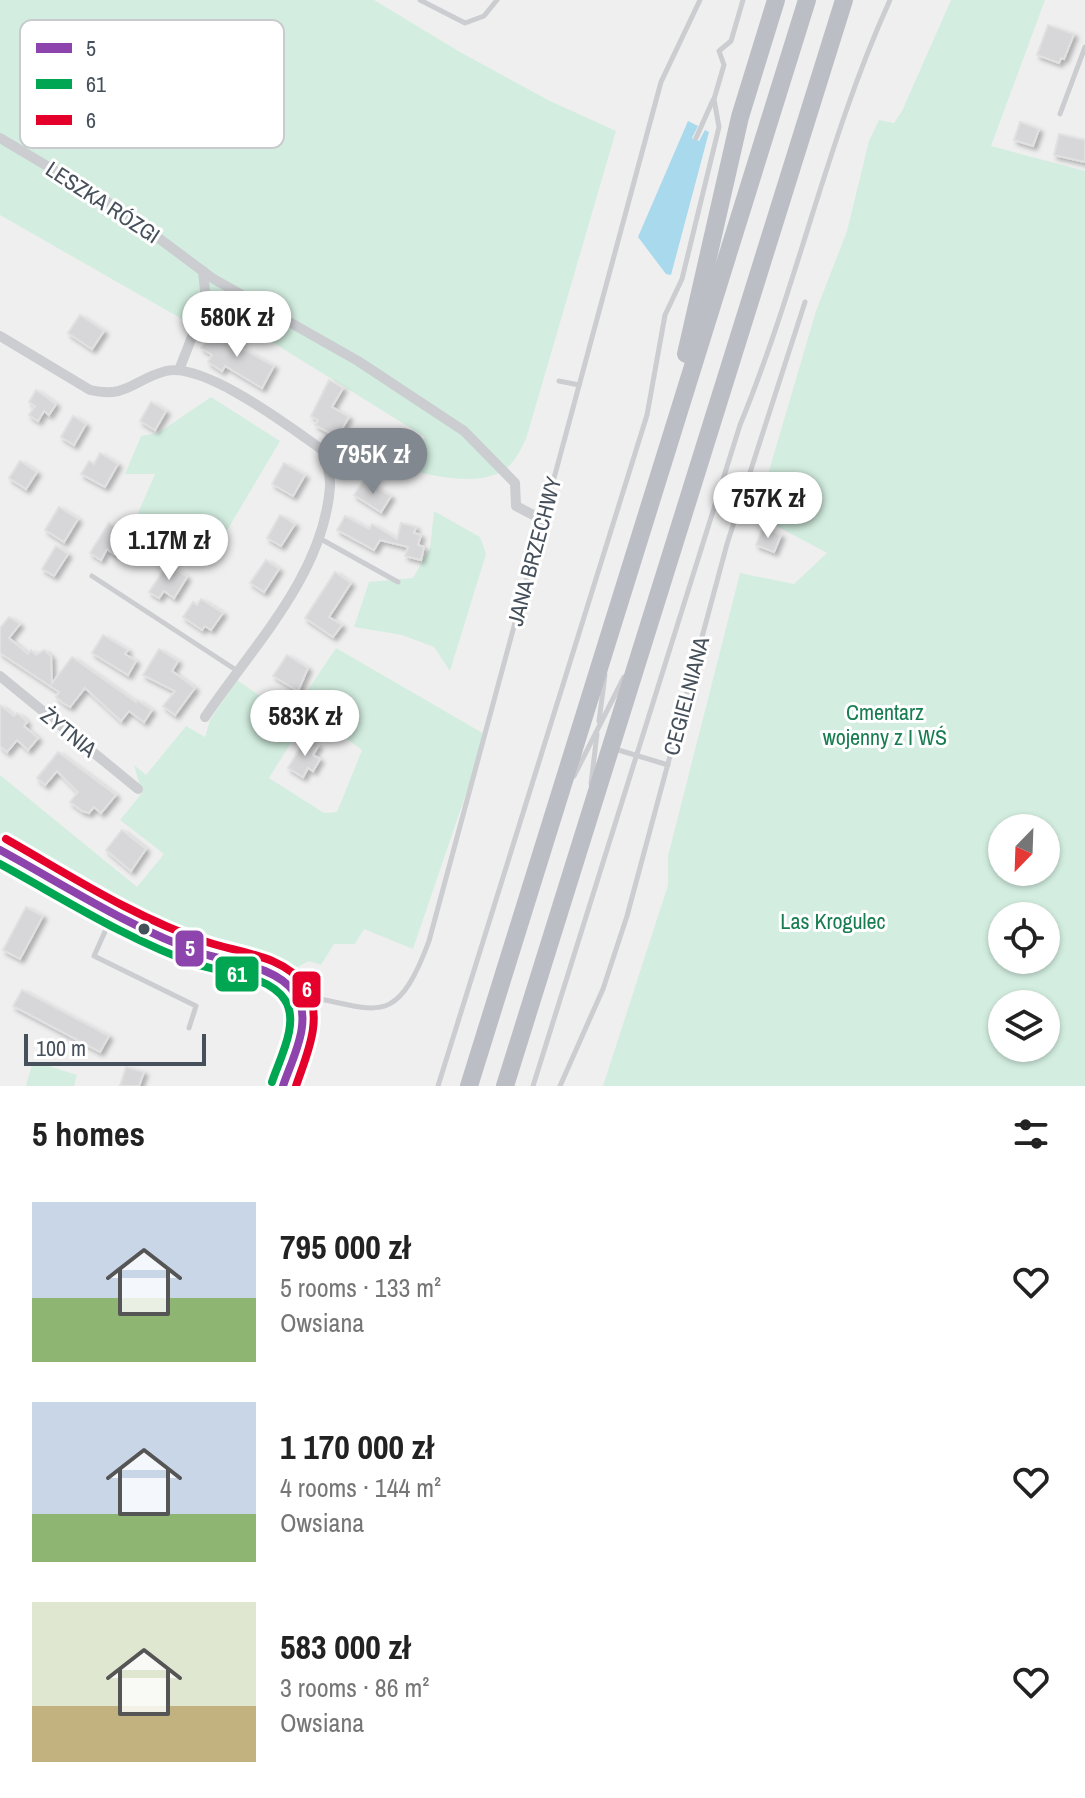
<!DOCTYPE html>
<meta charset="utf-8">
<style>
body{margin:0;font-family:"Archivo Narrow",sans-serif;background:#f6f6f6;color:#222;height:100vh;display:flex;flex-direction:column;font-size:30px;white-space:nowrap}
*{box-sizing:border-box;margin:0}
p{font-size:26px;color:#767676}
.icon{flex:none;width:44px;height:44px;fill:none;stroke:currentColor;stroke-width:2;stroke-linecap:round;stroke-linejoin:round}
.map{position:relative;height:1086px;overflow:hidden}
.sheet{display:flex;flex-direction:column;background:#fff;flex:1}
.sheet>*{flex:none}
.needle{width:52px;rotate:203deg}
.controls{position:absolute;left:988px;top:814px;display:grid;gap:16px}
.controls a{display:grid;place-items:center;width:72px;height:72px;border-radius:50%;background:#fff;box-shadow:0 2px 6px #0004;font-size:40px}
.scale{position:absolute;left:24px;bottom:20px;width:182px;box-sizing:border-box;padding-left:8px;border:4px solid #46505b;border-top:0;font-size:22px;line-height:28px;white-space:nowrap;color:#46505b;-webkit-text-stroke:6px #fff;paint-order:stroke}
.price{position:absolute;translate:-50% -68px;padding:0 18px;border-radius:28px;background:#fff;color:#222;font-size:26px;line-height:52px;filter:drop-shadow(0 2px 4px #0008)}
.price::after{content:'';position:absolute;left:50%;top:48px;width:24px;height:18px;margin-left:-12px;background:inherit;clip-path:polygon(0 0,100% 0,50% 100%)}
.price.current{background:#82888f;color:#fff}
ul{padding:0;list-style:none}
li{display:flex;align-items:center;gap:24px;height:200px;padding:0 32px}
li span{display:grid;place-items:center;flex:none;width:224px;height:160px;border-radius:0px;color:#555}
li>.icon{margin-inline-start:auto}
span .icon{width:96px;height:96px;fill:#fffc;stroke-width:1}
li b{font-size:34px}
h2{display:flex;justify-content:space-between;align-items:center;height:96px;padding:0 32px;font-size:34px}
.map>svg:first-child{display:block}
</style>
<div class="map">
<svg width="1085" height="1086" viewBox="0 0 1085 1086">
<defs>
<filter id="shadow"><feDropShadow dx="3.5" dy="3.5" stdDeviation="2" flood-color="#0004"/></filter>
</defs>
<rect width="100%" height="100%" fill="#f0efef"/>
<g fill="#d3eee0" fill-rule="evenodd">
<path d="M0,0H374L460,52L550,101L616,131L526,439C520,450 515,463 504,470C478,487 433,476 406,469L425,437L206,301L187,322L0,215Z"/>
<path d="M951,0H1045L991,146L1085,171V1086H603L668,885V856L740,573L794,584L827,553L756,515L816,311L847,231L869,141L879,120L894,123L902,111ZM1002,828H1046V872H1002ZM1002,916H1046V960H1002ZM1002,1004H1046V1048H1002Z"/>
<path d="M211,397L280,441L209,561L138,513L155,474H125L141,436L158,433Z"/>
<path d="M434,511L480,537L486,554L450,671L434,647L402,635L354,627L369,582L413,578L430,548Z"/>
<path d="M336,648L486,735L413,949L364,929L355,944H334L321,965L309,961L294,969L185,937L0,837V775L137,887L164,854L120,820L142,793L134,765L146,775L186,726L205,737L210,720L237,680L302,725L269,778L324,813L337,812L362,750L299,703Z"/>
<path d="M33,1061L77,1075L74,1086H26Z"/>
</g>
<path fill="#a8d9ec" d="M688,121L698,126L692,138L699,141L705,130L709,132L671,275L666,274L638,237Z"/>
<g fill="#d7d7d9" stroke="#e1e1e2" stroke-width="2" filter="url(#shadow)">
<path d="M1048,25L1074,34L1064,59L1061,58L1059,63L1037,55Z"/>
<path d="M1020,122L1039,129L1033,146L1014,140Z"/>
<path d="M1059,134L1085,140V162L1054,155Z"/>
<path d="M80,315L104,331L92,349L68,333Z"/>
<path d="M227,332L241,341L237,346L274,366L262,388L225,366L222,371L208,362L212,355L201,348L210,334L222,341Z"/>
<path d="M329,380L343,388L332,407L349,417L337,437L315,425L318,420L311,416Z"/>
<path d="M36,390L56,404L49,415L44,411L38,421L29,415L35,406L29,402Z"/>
<path d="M151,402L166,411L155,430L140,421Z"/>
<path d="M73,416L86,424L74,445L61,437Z"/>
<path d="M100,453L118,464L105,487L81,474L89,461L94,464Z"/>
<path d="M20,461L37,472L26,489L9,478Z"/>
<path d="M284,463L305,475L293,496L272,484Z"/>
<path d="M364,480L391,496L381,512L354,495Z"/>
<path d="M59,507L78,519L64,542L45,530Z"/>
<path d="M280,515L295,524L281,546L267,538Z"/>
<path d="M345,516L369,529L372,524L397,539L401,523L416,527L414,533L421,535L418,545L424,547L421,560L405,556L408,547L380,540L374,550L337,530Z"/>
<path d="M109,523L127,535L114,554L107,549L101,560L90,553Z"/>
<path d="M763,527L781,535L774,552L756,545Z"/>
<path d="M56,546L68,554L54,576L42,569Z"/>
<path d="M266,560L279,569L264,592L250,583Z"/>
<path d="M168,564L187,577L174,598L164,591L159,598L149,592Z"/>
<path d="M335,572L351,583L329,617L342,625L333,637L305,618Z"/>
<path d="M201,599L223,613L211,630L205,626L202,630L183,617L193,602L197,605Z"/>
<path d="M9,617L20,624L9,638L28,654L31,650L36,655L44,650L51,656L52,683L72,657L136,702L137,700L152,710L144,722L129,711L121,721L85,688L70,707L63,703L56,697L59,692L0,653V628Z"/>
<path d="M103,635L128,650L125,654L136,661L128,675L92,653Z"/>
<path d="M159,649L178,661L172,671L195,688L175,715L163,706L175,691L143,675Z"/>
<path d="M287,655L308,668L298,691L273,676Z"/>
<path d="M0,705L14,716L17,713L22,717L27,722L24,726L38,738L28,750L17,740L7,752L0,746Z"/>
<path d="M306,738L319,745L313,755L320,759L313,771L308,768L303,777L288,768Z"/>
<path d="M58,752L116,795L101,813L94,807L89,813L82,811L70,802L78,792L57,771L45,785L37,778Z"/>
<path d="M122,830L146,849L131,871L106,850Z"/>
<path d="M26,907L43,916L20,959L3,950Z"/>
<path d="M22,990L109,1036L100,1052L13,1006Z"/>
<path d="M126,1067L144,1072L139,1086H120Z"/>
</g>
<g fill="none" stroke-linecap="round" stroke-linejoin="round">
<g stroke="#cbcdd0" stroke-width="5">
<path d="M420,0L465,23L484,16L497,0"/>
<path d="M1060,114L1085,47"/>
<path d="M696,138L713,100"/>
<path d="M559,381L579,385"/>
<path d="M319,538L398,582"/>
<path d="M92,576L236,670"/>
<path d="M599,721L605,675"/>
<path d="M615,749L668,765"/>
<path d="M574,776L624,677"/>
<path d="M591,784L597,734"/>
<path d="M112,916L94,956L196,1006L189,1028"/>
<path d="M297,995C375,1006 394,1035 429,941L661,82L700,0"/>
<path d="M438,1086L647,415L665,315L682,279L719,127L714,99L724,65L719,51L731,41L743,0"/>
<path d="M533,1086L740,425C797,287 828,136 890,0"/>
<path d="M560,1086L603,989L627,916L727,544L805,302"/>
</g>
<g stroke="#cbcdd0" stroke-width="10">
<path d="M0,138L121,210L212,278L358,361L464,431L515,483L516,506L543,520"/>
<path d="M0,336L90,390C127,399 134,379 166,371C205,362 291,428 324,451C326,462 331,476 330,487C323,576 252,647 205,717"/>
<path d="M179,370L206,301L203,271"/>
<path d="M0,676L138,789"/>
</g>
<path stroke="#cbcdd0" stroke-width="12" d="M0,850C65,885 131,929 201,953C229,963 277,967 295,993C313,1019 291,1059 283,1086"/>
<g stroke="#bbbfc5" stroke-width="18">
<path d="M686,354L740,117L776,0"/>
<path d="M469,1086L807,0"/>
<path d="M505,1086L844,0"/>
</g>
<defs>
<path id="bus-1" d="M0,850C66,886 130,928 201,953C230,963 275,965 295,993C314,1020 292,1059 283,1086"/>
<path id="bus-2" d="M0,864C64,899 126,939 196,964C222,973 268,974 285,1000C300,1023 279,1060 272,1082"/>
<path id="bus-3" d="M6,839C71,876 135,918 207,942C239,953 284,955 305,986C325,1017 306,1056 296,1086"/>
</defs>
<use href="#bus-1" stroke="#fff" stroke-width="14"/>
<use href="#bus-2" stroke="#fff" stroke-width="14"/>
<use href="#bus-3" stroke="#fff" stroke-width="14"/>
<use href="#bus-1" stroke="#8e44ad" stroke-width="8"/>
<use href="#bus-2" stroke="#00a651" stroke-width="8"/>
<use href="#bus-3" stroke="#e4002b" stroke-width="8"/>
</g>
<circle fill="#46505b" stroke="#fff" stroke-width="3" cx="144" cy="929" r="7"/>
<g text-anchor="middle" stroke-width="6" stroke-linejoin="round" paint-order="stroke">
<g font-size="22" fill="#46505b" stroke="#fff">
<text transform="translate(103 202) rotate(33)" y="8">LESZKA RÓZGI</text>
<text transform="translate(534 551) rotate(-75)" y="8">JANA BRZECHWY</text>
<text transform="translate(686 696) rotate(-75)" y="8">CEGIELNIANA</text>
<text transform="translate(69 732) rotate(39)" y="8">ŻYTNIA</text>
</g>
<g font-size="22" fill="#177d51" stroke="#fff">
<text x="885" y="720">Cmentarz<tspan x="885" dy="25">wojenny z I WŚ</tspan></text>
<text x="833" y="929">Las Krogulec</text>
</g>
</g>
<rect x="20" y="20" width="264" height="128" rx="12" fill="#fff" stroke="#c8cace" stroke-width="2"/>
<rect x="36" y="43" width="36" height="10" fill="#8e44ad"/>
<rect x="36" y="79" width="36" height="10" fill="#00a651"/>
<rect x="36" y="115" width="36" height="10" fill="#e4002b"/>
<g font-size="22" fill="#46505b">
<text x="86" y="56">5</text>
<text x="86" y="92">61</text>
<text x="86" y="128">6</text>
</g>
<g stroke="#fff" stroke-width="3">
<rect x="174" y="929" width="31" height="39" rx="8" fill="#8e44ad"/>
<rect x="214" y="955" width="46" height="38" rx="8" fill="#00a651"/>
<rect x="291" y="970" width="31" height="39" rx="8" fill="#e4002b"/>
</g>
<g font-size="22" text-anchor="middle" font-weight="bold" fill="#fff">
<text x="190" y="956">5</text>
<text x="237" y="982">61</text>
<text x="307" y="997">6</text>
</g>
</svg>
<div class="controls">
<a><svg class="needle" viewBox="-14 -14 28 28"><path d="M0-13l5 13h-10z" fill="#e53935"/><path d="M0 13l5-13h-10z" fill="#767676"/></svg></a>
<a><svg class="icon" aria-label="locate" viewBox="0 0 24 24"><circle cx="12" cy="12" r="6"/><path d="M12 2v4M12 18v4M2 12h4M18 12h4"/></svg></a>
<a><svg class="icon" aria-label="layers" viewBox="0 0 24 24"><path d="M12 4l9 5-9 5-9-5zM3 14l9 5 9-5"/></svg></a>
</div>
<div class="scale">100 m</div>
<b class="price" style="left:237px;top:359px">580K zł</b>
<b class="price current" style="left:373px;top:496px">795K zł</b>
<b class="price" style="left:768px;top:540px">757K zł</b>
<b class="price" style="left:169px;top:582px">1.17M zł</b>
<b class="price" style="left:305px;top:758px">583K zł</b>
</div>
<section class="sheet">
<h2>5 homes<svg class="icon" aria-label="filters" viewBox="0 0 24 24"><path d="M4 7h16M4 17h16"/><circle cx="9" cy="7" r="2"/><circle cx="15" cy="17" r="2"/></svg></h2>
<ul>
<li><span style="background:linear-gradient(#c9d6e8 60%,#8fb573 0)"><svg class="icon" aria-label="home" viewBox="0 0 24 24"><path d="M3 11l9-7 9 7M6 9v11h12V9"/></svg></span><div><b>795 000 zł</b><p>5 rooms · 133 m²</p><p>Owsiana</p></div><svg class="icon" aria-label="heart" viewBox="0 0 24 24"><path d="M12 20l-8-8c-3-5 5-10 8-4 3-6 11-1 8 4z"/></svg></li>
<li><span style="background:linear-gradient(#c9d6e8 70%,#8fb573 0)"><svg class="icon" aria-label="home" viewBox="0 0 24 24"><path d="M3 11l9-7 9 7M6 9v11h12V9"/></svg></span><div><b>1 170 000 zł</b><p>4 rooms · 144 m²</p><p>Owsiana</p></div><svg class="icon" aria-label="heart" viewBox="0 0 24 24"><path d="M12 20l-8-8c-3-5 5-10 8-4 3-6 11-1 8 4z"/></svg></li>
<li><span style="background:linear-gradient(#dfe7d0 65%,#c2b280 0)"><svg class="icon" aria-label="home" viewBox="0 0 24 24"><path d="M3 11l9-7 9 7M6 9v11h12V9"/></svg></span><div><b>583 000 zł</b><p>3 rooms · 86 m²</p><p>Owsiana</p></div><svg class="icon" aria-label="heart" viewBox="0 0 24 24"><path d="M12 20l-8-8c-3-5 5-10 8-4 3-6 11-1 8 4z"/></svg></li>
</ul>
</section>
